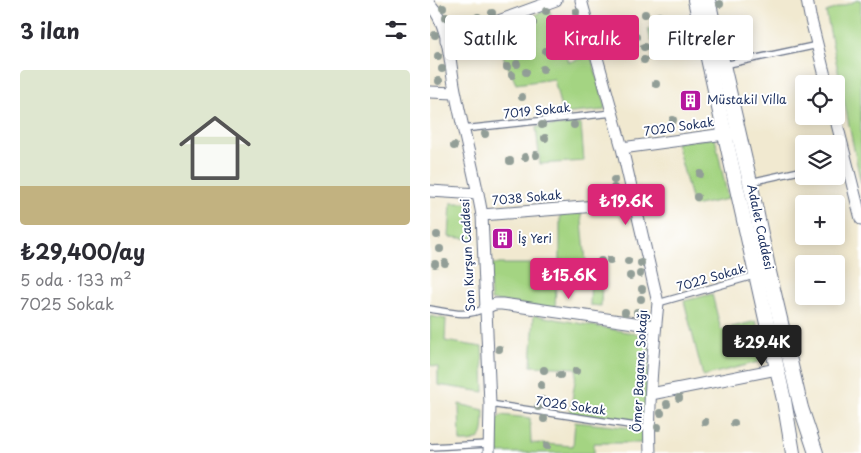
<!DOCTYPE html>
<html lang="tr">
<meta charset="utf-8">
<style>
body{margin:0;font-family:"Playpen Sans",sans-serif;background:#f2f2f3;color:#2b2b33;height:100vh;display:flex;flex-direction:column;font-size:19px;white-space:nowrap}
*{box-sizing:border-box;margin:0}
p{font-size:16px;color:#7c7c81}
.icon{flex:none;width:28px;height:28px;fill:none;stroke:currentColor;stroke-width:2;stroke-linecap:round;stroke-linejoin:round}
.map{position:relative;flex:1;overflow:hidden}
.details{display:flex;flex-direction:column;background:#fff;width:430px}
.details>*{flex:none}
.top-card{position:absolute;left:15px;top:15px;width:340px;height:45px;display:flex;gap:10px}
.tools{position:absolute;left:365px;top:75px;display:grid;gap:10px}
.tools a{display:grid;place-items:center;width:50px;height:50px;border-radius:5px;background:#fff;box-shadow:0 2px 12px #0003;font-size:25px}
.price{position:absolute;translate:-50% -42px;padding:0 11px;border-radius:5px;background:#db2777;color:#fff;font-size:16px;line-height:32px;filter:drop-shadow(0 1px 2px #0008)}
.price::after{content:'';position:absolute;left:50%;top:30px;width:15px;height:11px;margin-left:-8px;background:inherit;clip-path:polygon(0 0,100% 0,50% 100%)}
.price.on{background:#222;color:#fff}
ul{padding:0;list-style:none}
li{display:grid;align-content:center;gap:10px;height:265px;padding:0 20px}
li+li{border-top:1px solid #e1e1e2}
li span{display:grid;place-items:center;height:155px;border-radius:5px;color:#555}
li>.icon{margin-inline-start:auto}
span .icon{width:90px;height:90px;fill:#fffc;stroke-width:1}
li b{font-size:21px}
h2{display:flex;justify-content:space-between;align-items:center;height:60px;padding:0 20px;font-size:21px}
.chip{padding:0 18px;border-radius:5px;background:#fff;box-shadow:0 2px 12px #0003;font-size:18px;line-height:45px}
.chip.on{background:#db2777;color:#fff}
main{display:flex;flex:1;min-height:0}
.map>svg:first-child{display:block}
</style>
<main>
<section class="details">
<h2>3 ilan<svg class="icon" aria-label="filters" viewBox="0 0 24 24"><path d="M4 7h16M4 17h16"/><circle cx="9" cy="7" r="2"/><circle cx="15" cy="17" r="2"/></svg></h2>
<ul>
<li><span style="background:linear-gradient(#dfe7d0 75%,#c2b280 0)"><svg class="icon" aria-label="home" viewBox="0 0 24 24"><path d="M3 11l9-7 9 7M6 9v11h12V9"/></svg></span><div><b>₺29,400/ay</b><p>5 oda · 133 m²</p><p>7025 Sokak</p></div></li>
</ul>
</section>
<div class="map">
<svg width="431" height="453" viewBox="0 0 431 453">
<rect width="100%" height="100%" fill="#fff"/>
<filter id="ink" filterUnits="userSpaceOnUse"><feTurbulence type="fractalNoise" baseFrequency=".02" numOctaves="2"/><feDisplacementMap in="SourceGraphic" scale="10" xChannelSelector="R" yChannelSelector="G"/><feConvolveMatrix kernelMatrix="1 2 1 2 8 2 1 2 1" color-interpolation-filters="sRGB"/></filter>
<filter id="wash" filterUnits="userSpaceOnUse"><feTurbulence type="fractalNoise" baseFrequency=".0096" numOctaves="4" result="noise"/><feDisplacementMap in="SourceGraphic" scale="20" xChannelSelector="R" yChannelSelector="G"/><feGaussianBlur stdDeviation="1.12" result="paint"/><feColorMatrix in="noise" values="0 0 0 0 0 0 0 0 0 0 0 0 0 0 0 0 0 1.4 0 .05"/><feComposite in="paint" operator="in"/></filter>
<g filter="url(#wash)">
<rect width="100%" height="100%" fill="#f1e9d0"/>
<g fill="#a4d482" stroke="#608270">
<path d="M428,0H431V184L396,12Z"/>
<path d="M119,9L139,62L161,56L175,104L174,110L132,114L124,79L86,84L63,34Z"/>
<path d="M254,22L257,34L221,41L218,29Z"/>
<path d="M151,124L154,161L110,164L106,127Z"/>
<path d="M285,138L298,199L263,206L246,142Z"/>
<path d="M21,203H37L43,209L44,215L43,239L19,237Z"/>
<path d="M151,212L156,262L130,261V214Z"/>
<path d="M59,264H127L125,309L61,300Z"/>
<path d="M161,272H172L171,306L160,305Z"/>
<path d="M282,294L291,330L326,321L336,360L273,376L254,301Z"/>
<path d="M104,315L213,335L220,338L216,418L211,421L140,413L147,368L101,366Z"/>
<path d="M0,316L16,319L15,341L52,347L54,392L8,385V367L0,365Z"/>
<path d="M29,404L54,410C53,431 57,443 30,442Z"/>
<path d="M71,415L100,418L101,443L143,446L145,422L211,429L214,431L212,443H164V453H67L66,420Z"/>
</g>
</g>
<g filter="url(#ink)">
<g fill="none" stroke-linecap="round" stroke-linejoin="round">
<defs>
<g id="service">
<path d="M294,65L388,45"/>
<path d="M33,129L183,113"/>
<path d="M320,182L374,170"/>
<path d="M228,303L327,275"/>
<path d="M0,309C19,312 37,318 55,308"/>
<path d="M60,404L219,428"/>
<path d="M0,447L58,444"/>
</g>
<g id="minor">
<path d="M151,0L192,148L228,303C223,352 218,403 220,453"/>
<path d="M377,0L380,16L397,84"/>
<path d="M0,4C21,28 19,65 26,95C34,135 45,175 52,215L60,404L59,453"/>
<path d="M16,40L126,0"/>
<path d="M0,92L25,93"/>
<path d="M405,116L431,219"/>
<path d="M192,148L302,133"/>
<path d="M0,191L48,194"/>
<path d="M52,215L204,203"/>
<path d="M55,308L65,304H72L225,326"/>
<path d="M221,394L347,369"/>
</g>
<g id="tertiary">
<path d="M265,0L354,400L363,453"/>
<path d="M278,0L320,182L339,272L371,408L386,453"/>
</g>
</defs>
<use href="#service" stroke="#667086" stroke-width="8"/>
<use href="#minor" stroke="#667086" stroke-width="13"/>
<use href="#tertiary" stroke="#667086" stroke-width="16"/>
<use href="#service" stroke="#fff" stroke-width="5.5"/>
<use href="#minor" stroke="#fff" stroke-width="11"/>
<use href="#tertiary" stroke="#fff" stroke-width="14"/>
</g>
<g fill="#929e97">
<circle cx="290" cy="4" r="4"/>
<circle cx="13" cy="8" r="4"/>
<circle cx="116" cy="11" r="4"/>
<circle cx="146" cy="12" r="4"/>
<circle cx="62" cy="13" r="4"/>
<circle cx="215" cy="14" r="4"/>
<circle cx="229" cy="16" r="4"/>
<circle cx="16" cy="17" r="4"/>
<circle cx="48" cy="17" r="4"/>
<circle cx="103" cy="23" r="4"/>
<circle cx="31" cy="24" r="4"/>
<circle cx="79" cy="27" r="4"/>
<circle cx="297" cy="27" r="4"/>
<circle cx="94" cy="28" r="4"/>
<circle cx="5" cy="35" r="4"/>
<circle cx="206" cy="37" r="4"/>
<circle cx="176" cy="47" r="4"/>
<circle cx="214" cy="47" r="4"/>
<circle cx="80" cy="51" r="4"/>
<circle cx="116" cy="51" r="4"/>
<circle cx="8" cy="56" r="4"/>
<circle cx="214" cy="60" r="4"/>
<circle cx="87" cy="64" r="4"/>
<circle cx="77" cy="67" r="4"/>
<circle cx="12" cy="69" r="4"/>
<circle cx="113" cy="69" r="4"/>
<circle cx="96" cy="72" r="4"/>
<circle cx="82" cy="75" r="4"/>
<circle cx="9" cy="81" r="4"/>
<circle cx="226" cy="84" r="4"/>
<circle cx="92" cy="97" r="4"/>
<circle cx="95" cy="113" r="4"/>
<circle cx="112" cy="113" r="4"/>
<circle cx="243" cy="120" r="4"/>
<circle cx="112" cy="125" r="4"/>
<circle cx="144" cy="125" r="4"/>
<circle cx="55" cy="134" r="4"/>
<circle cx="115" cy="138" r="4"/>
<circle cx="24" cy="146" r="4"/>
<circle cx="106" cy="155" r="4"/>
<circle cx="95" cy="157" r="4"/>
<circle cx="80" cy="161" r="4"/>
<circle cx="270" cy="174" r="4"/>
<circle cx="184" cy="180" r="4"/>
<circle cx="184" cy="188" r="4"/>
<circle cx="177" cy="192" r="4"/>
<circle cx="167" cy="193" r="4"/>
<circle cx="267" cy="197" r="4"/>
<circle cx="7" cy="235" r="4"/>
<circle cx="10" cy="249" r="4"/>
<circle cx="180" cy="260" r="4"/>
<circle cx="171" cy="261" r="4"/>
<circle cx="198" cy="261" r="4"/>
<circle cx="15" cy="263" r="4"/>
<circle cx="211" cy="263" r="4"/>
<circle cx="5" cy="264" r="4"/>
<circle cx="210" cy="274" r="4"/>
<circle cx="200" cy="276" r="4"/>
<circle cx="212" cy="289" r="4"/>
<circle cx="211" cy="299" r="4"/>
<circle cx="195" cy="312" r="4"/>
<circle cx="207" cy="312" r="4"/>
<circle cx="217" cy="316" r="4"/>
<circle cx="69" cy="349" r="4"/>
<circle cx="114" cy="370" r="4"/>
<circle cx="146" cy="371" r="4"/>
<circle cx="130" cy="375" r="4"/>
<circle cx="111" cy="385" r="4"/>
<circle cx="249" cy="398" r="4"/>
<circle cx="112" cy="400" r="4"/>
<circle cx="237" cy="404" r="4"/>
<circle cx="108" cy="407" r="4"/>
<circle cx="231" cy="413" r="4"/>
<circle cx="114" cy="419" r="4"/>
<circle cx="275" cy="422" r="4"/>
<circle cx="304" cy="423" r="4"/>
<circle cx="228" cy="427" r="4"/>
<circle cx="117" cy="446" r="4"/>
</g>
</g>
<defs>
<symbol id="building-square" viewBox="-11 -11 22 22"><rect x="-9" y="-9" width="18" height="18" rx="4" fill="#b5179e" stroke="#fff"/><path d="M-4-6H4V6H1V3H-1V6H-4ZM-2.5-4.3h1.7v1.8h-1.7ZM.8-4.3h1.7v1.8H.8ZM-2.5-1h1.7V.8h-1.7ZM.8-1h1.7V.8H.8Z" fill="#fff"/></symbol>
</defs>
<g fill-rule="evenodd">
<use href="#building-square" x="248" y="88" width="25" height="25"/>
<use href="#building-square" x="60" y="226" width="25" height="25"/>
</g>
<g text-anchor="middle" stroke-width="4" stroke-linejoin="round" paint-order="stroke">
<g font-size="12" fill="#1b2f5e" stroke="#fff" text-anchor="start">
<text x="277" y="104">Müstakil Villa</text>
<text x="88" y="243">İş Yeri</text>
</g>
<g font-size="12" fill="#1b2f5e" stroke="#fff">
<text transform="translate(107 111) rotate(-6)" y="4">7019 Sokak</text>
<text transform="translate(249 127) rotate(-8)" y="4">7020 Sokak</text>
<text transform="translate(97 198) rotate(-5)" y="4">7038 Sokak</text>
<text transform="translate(330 227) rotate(78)" y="4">Adalet Caddesi</text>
<text transform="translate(38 255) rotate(-93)" y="4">Son Kurşun Caddesi</text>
<text transform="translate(281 278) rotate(-16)" y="4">7022 Sokak</text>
<text transform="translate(210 371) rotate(-87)" y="4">Ömer Bagana Sokağı</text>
<text transform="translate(141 406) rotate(8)" y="4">7026 Sokak</text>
</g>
</g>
</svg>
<div class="tools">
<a><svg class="icon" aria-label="locate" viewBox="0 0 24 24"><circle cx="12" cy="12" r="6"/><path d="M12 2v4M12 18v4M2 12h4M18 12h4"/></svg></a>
<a><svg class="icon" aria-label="layers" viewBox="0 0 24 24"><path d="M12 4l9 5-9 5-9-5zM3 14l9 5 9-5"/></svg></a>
<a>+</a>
<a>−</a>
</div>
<b class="price" style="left:196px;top:226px">₺19.6K</b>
<b class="price" style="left:139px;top:300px">₺15.6K</b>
<b class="price on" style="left:332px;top:367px">₺29.4K</b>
<div class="top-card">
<a class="chip">Satılık</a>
<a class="chip on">Kiralık</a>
<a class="chip">Filtreler</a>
</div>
</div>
</main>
